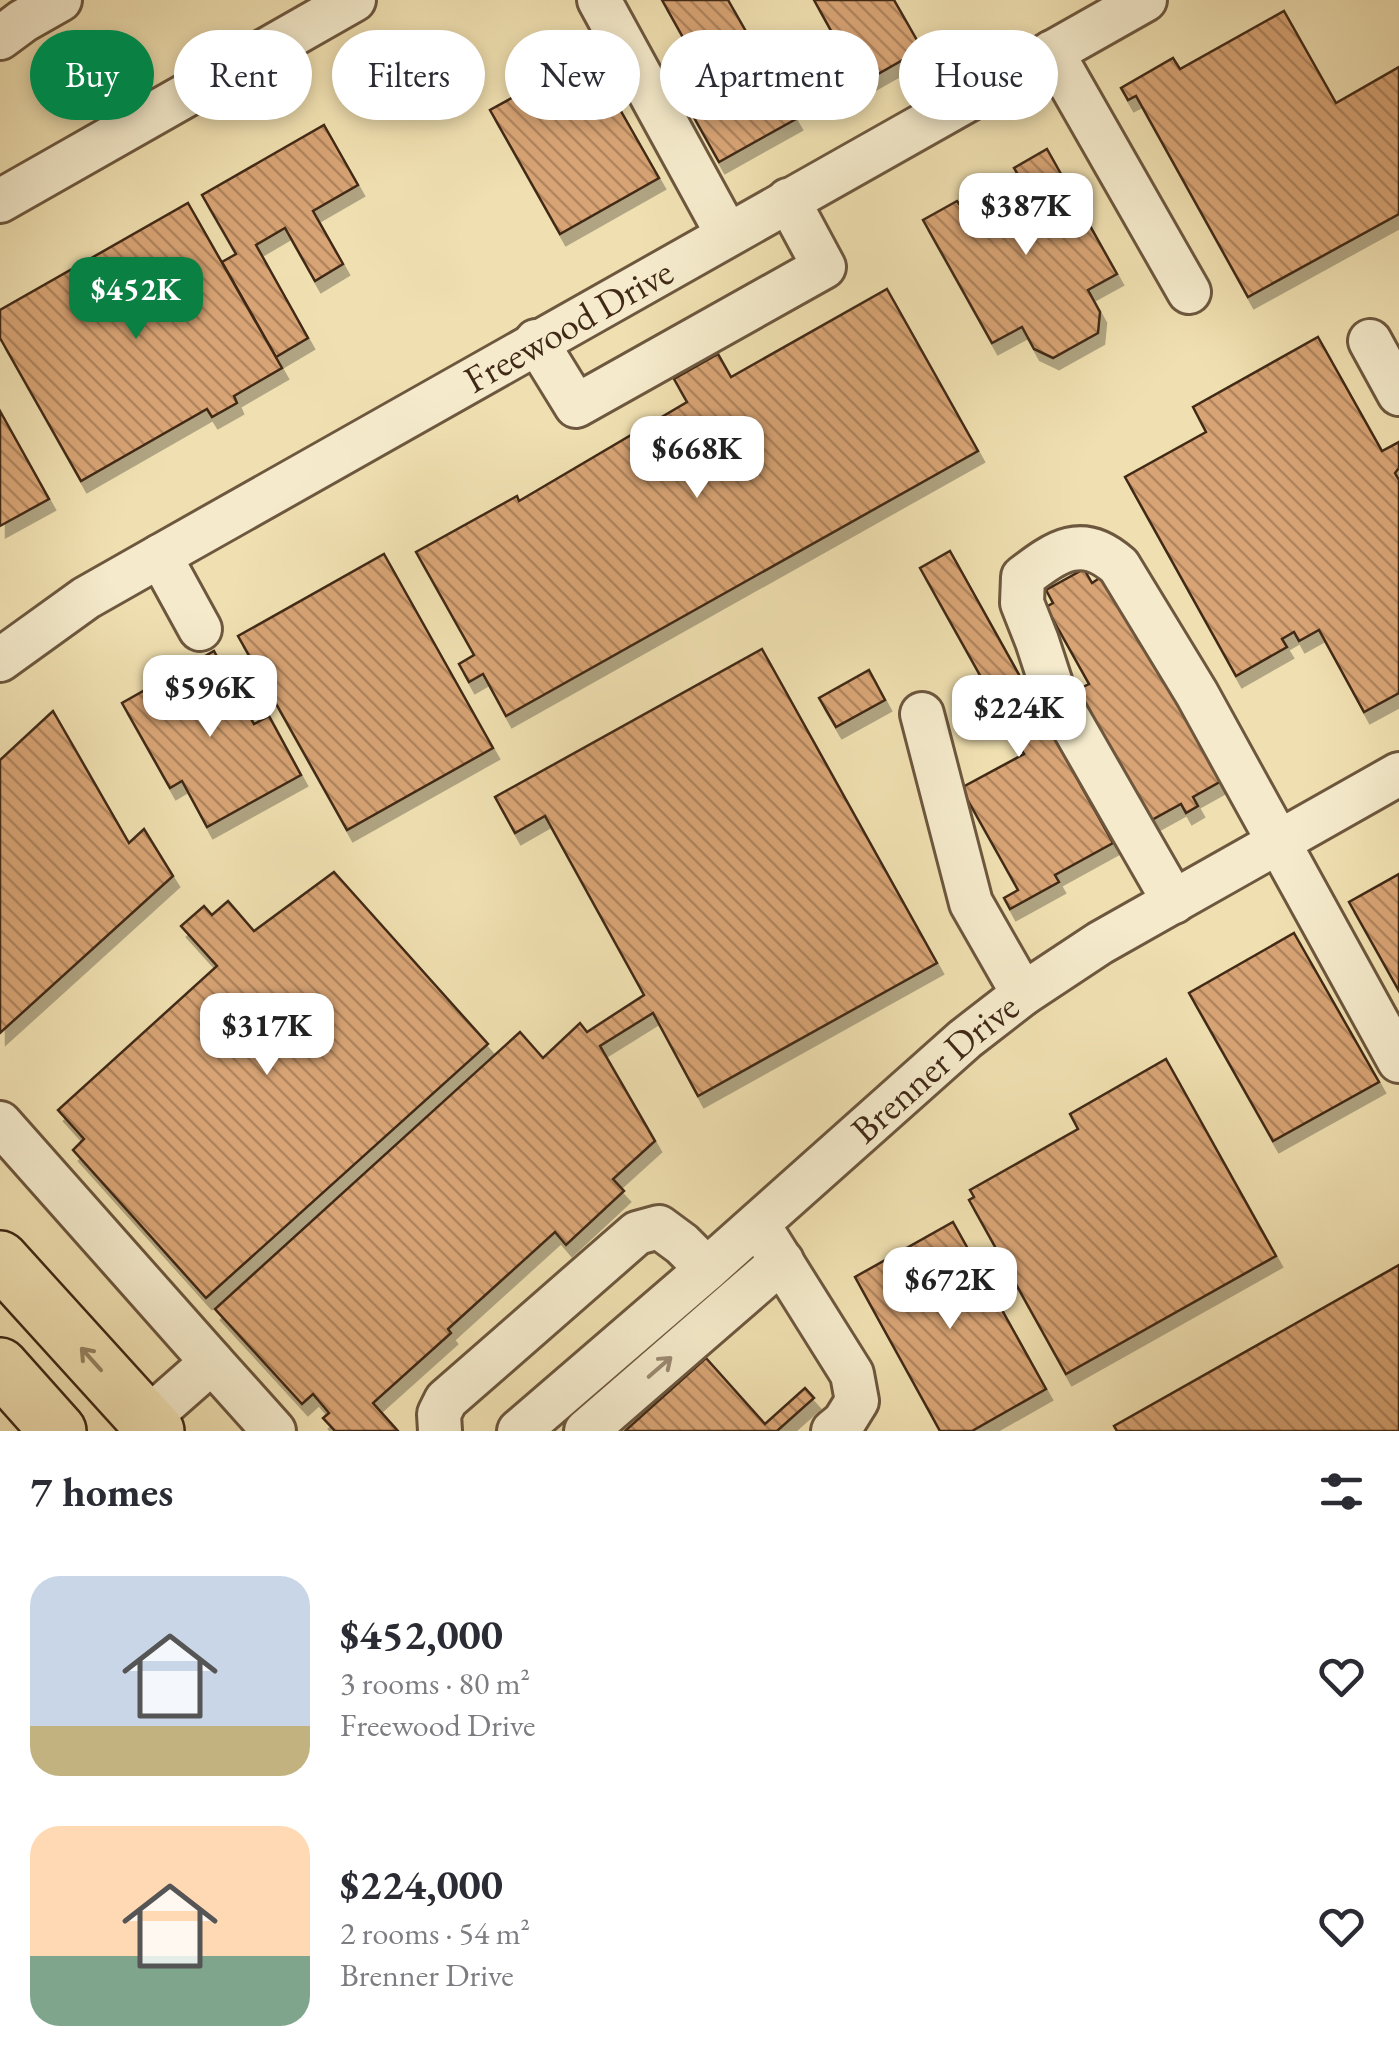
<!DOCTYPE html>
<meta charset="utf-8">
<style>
body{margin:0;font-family:"EB Garamond",serif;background:#f2f2f3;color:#2b2b33;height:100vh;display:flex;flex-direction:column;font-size:38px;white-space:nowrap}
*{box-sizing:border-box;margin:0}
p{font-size:32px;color:#7c7c81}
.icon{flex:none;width:55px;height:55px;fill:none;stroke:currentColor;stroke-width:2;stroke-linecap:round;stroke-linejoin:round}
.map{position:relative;height:1431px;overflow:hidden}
.drawer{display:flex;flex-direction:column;background:#fff;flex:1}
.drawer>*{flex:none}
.guide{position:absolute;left:30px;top:30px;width:1340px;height:90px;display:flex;gap:20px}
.price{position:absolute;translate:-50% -85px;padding:0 22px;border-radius:20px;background:#fff;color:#222;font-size:32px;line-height:65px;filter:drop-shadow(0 2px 5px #0008)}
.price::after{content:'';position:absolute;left:50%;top:60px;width:30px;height:22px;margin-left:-15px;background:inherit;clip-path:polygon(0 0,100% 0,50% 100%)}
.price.selected{background:#0b8043;color:#fff}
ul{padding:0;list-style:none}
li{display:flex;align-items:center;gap:30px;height:250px;padding:0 30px}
li span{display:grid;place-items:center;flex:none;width:280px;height:200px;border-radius:30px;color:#555}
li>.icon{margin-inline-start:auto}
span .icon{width:120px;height:120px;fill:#fffc;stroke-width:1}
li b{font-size:42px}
h2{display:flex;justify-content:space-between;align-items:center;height:120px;padding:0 30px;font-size:42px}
.tag{padding:0 35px;border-radius:45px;background:#fff;box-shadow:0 5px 15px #0003;font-size:35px;line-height:90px}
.tag.selected{background:#0b8043;color:#fff}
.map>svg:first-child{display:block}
</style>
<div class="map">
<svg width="1399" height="1431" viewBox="0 0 1399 1431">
<defs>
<pattern id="building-back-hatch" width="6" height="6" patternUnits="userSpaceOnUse" patternTransform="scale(2.5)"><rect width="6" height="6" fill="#d8a474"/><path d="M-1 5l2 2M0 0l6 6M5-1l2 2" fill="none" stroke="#b1865e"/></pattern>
<filter id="shadow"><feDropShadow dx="6" dy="11" stdDeviation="0" flood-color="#0004"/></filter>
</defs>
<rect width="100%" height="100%" fill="#f0e0b1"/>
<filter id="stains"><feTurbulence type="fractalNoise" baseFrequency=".002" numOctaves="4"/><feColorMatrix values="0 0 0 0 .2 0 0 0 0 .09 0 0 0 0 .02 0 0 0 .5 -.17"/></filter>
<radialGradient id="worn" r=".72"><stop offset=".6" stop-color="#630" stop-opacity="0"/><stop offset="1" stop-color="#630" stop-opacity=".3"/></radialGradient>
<g fill="url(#building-back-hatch)" stroke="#412917" stroke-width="2.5" filter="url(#shadow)">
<path d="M662,0H728L796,119L719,162L664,64L690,50Z"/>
<path d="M814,0H894L922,49L848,91L827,54L840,47Z"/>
<path d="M1284,11L1336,103L1399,67V214L1248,297L1136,96L1128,100L1121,88L1173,58L1180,69Z"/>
<path d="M598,81L609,101L614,99L659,178L560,234L490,110L539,83L553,106Z"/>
<path d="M324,125L358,185L313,211L343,264L315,281L285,228L256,245L308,338L276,357L222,262L236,254L202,195Z"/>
<path d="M1047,149L1117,274L1088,290L1100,312L1098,333L1053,358L1034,349L1022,327L992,343L923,220L957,201L960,205L1017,173L1014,168Z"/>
<path d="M188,203L282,368L234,396L237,403L212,417L207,409L81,481L0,338V310Z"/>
<path d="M887,289L978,451L506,716L483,674L469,682L459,664L474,655L416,552L517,496L519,501L687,402L674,379L718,354L731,377Z"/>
<path d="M1318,337L1382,451L1399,442V468L1395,473L1399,480V693L1364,712L1319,630L1299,641L1294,632L1282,639L1287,647L1236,676L1125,477L1206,432L1193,407Z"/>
<path d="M0,411L49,499L0,526Z"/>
<path d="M950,551L1113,843L1055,875L1059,882L1010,909L1004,898L1018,890L961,788L1024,754L920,568Z"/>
<path d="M384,554L493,748L347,830L238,636Z"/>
<path d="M1084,569L1092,583L1109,572L1234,774L1193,797L1198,806L1186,813L1181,804L1148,822L1075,691L1089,684L1046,607L1053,603L1046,590Z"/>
<path d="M762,649L937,963L698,1096L653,1013L600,1046L655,1141L613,1179L624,1191L566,1245L555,1232L448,1329L451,1333L373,1403L398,1431H335L323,1418L329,1413L313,1394L302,1404L215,1309L520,1032L543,1058L580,1023L587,1032L644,995L545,816L515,833L495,797Z"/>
<path d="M214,651L254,724L269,716L301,775L207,827L182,781L170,788L122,703Z"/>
<path d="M869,670L885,700L836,727L819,698Z"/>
<path d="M53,711L129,843L144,829L173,876L0,1033V760Z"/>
<path d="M334,872L488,1044L206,1298L73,1150L84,1139L58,1110L217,966L181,926L204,906L212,915L228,901L254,931Z"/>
<path d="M1399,874V991L1349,902Z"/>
<path d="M1294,933L1379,1082L1273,1141L1189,993Z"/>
<path d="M1166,1059L1276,1256L1066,1374L969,1200L974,1197L970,1190L1078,1129L1070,1114Z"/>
<path d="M953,1222L1046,1389L972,1431H940L855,1277Z"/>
<path d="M1399,1265V1431H1117L1114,1426Z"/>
<path d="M706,1358L765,1424L805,1388L814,1398L777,1431H625Z"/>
</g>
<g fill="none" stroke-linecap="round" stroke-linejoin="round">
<defs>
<g id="minor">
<path d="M599,0L727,234"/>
<path d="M0,38L23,21L60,0"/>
<path d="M1052,52L1189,292"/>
<path d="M0,201L354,0"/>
<path d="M536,341L576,406L824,267L788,200"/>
<path d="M1370,341L1399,394"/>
<path d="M160,556L200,629"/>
<path id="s1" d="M0,660L86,598L160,556L1145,0"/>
<path d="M922,714L971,903L1023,994"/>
<path d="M1174,902L1054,693L1037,641L1022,603L1023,577C1057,551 1082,533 1119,566L1197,694L1399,1061"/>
<path d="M0,1123L212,1362"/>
<path d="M768,1240L852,1374L857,1401L844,1422L833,1431"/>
<path d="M146,1420L212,1362L274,1431"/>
<path d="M440,1431L439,1414L446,1400L637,1233L659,1227L682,1244L707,1269"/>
<path id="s2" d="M519,1431L707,1269L965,1039L1023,994L1100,943L1399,774"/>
<path d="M586,1431L782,1261"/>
</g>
<g id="major">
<path d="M0,1259L156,1431"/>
<path d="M0,1366L58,1431"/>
</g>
</defs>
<use href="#minor" stroke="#6d573e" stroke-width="48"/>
<use href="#major" stroke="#412917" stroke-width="60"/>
<use href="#minor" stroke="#f5ebcc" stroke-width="42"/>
<use href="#major" stroke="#f0e0b1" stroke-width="55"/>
</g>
<defs><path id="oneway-shaft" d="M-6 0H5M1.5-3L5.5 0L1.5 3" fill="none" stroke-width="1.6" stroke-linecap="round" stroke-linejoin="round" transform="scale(2.5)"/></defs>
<use stroke="#988464" href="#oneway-shaft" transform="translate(91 1359) rotate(-132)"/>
<use stroke="#9b8a72" href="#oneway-shaft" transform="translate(660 1367) rotate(-41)"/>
<g text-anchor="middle" stroke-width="9" stroke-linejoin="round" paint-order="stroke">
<g font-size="38" fill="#412917" stroke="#f5ebcc">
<text dy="13" stroke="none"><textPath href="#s1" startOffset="660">Freewood Drive</textPath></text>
<text dy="13" stroke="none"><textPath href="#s2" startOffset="552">Brenner Drive</textPath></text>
</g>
</g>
<rect width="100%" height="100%" filter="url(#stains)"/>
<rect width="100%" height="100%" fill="url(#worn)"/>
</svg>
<b class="price" style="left:1026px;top:258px">$387K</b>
<b class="price selected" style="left:136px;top:342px">$452K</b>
<b class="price" style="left:697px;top:501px">$668K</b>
<b class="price" style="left:210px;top:740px">$596K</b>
<b class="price" style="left:1019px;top:760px">$224K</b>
<b class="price" style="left:267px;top:1078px">$317K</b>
<b class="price" style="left:950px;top:1332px">$672K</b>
<div class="guide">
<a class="tag selected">Buy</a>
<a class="tag">Rent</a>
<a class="tag">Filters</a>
<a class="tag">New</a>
<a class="tag">Apartment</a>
<a class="tag">House</a>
</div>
</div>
<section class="drawer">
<h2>7 homes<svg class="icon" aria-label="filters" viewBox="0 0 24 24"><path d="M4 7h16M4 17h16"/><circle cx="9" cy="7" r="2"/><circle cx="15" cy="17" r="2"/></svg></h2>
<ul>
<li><span style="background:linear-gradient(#c9d6e8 75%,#c2b280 0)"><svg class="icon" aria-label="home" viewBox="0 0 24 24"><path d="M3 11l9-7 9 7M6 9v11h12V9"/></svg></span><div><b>$452,000</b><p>3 rooms · 80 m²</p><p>Freewood Drive</p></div><svg class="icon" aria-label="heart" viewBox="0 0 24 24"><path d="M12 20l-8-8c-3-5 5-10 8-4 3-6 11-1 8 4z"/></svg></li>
<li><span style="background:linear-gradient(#ffd9b3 65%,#7fa58c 0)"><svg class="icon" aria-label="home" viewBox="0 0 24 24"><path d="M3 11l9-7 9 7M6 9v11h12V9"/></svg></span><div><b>$224,000</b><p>2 rooms · 54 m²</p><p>Brenner Drive</p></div><svg class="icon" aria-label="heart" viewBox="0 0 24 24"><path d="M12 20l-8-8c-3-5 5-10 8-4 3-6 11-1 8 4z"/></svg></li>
</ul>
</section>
